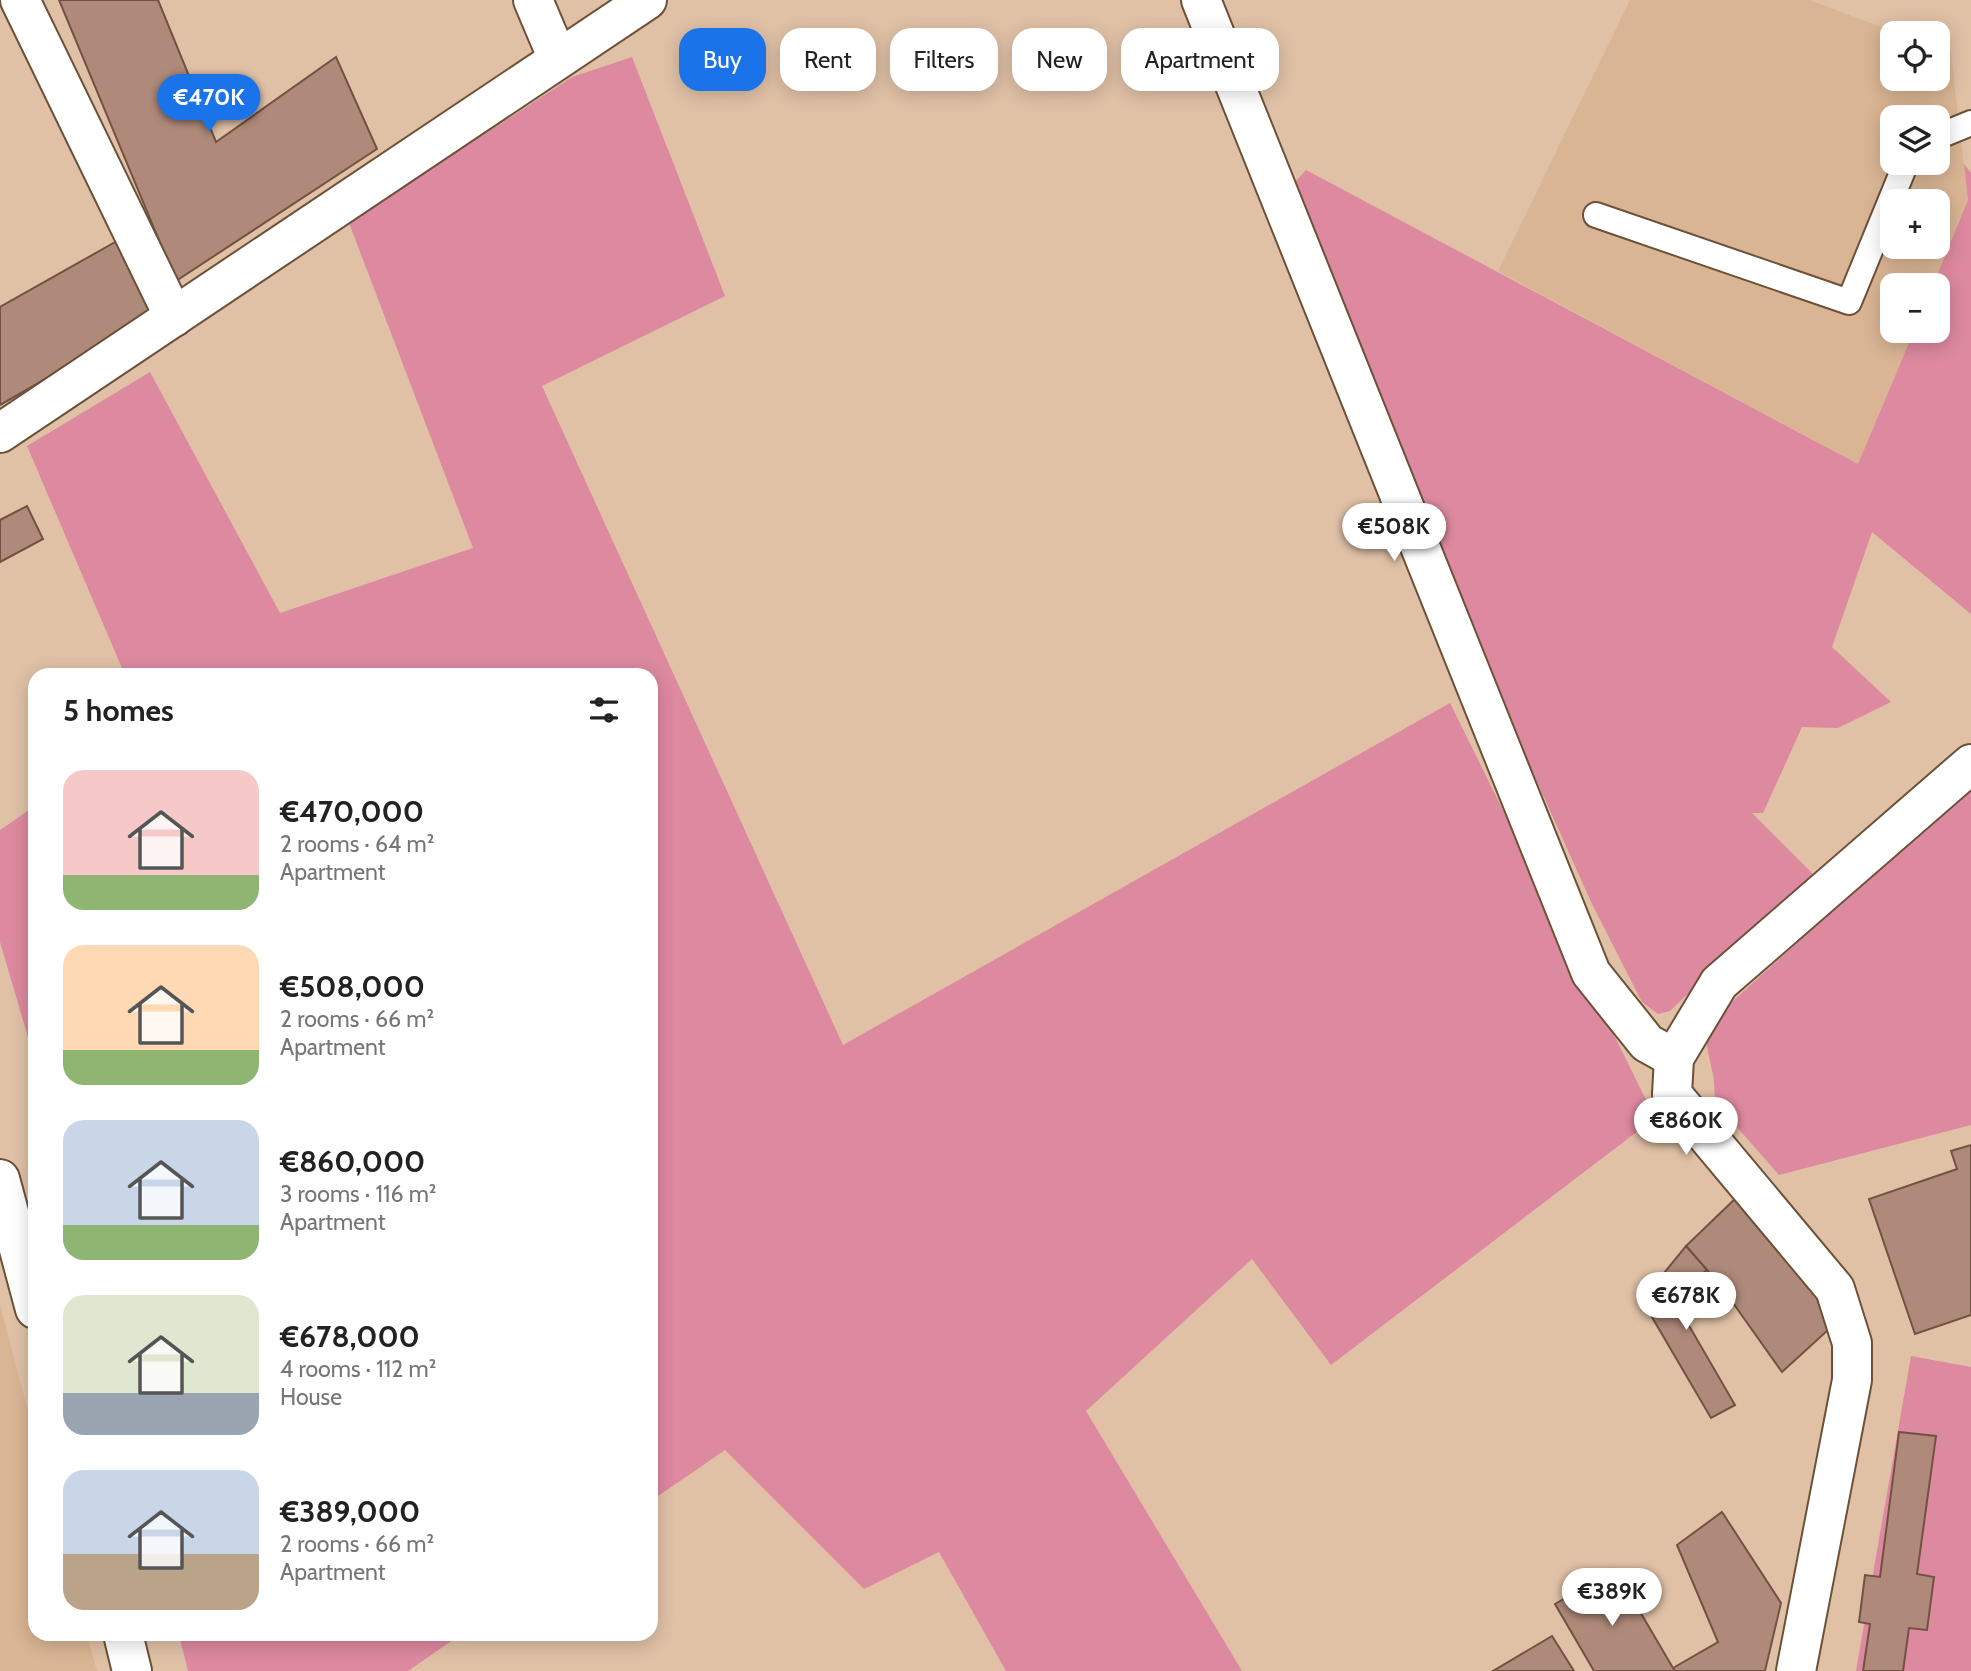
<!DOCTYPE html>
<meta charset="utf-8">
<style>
body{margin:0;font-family:Cabin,sans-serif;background:#f2f2f2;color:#222;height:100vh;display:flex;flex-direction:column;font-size:26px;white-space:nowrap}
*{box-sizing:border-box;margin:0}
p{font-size:23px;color:#767676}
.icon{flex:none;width:38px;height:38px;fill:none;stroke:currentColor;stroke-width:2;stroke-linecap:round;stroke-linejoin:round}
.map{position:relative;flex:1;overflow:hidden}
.details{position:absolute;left:28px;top:668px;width:630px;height:973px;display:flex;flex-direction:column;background:#fff;border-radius:21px;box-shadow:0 4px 18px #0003}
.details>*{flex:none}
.hud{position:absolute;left:679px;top:28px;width:665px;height:63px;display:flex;gap:14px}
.tools{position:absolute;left:1880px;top:21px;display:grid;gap:14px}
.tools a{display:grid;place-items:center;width:70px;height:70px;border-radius:14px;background:#fff;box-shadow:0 4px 18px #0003;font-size:35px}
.price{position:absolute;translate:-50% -60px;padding:0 16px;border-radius:24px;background:#fff;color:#222;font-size:23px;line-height:46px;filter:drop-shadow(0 2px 4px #0008)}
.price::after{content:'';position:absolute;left:50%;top:42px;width:21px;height:16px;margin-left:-10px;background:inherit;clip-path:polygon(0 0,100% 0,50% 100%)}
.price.active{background:#1a73e8;color:#fff}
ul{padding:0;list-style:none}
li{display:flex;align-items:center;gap:21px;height:175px;padding:0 35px}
li span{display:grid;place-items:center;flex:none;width:196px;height:140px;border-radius:21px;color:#555}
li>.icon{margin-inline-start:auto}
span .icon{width:84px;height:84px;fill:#fffc;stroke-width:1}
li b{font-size:30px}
h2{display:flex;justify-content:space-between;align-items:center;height:84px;padding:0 35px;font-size:30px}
.tag{padding:0 24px;border-radius:21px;background:#fff;box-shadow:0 4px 18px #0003;font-size:24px;line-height:63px}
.tag.active{background:#1a73e8;color:#fff}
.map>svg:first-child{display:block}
</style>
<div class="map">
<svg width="1971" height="1671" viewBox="0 0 1971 1671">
<rect width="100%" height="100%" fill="#e0c1a6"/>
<g fill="#dab594" fill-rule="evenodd">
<path d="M1630,0H1810L1897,33H1892V79H1937V49L1951,54L1968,200L1933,285H1892V331H1914L1858,464L1498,271ZM1892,117H1937V163H1892ZM1892,201H1937V247H1892Z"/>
<path d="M0,1305L35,1437V1634L87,1635L97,1671H0Z"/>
</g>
<g fill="#dd899f">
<path d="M632,57L725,296L542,386L843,1045L1450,703L1655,1118L1331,1365L1252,1259L1086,1411L1242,1671H1006L939,1552L864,1589L725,1450L651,1501V676L125,675L27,446L150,372L280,613L473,548L349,223L572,77Z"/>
<path d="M1964,164L1971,173V614L1872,532L1832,647L1891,702L1838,728L1802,727L1763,813H1752L1813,874L1670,1011L1658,1014L1642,1002L1592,904L1481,657L1295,182L1306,170L1858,464L1914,331H1937V285H1933L1968,200Z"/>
<path d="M1971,785V1125L1779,1175L1715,1102L1714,1080L1705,1037L1723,1010Z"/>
<path d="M35,806V1061L0,942V830Z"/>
<path d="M1911,1356L1971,1367V1671H1856Z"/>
<path d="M179,1635V1634L460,1635L408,1671H188Z"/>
</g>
<g fill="#af8a7a" stroke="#735143" stroke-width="2">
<path d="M59,0H158L216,142L336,57L377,149L176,281Z"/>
<path d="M117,241L159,314L0,405V307Z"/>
<path d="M27,506L43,539L0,562V520Z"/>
<path d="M1971,1145V1315L1915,1334L1869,1199L1957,1169L1951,1151Z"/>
<path d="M1738,1196L1809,1275L1828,1330L1782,1372L1721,1286L1686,1246Z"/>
<path d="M1686,1246L1707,1270L1673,1298L1735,1405L1711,1418L1642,1300Z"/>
<path d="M1899,1432L1936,1436L1917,1574L1934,1577L1927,1630L1909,1628L1903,1671H1863L1870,1624L1859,1622L1865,1575L1880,1577Z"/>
<path d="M1722,1512L1781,1603L1765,1671H1675L1673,1668L1718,1642L1677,1545Z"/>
<path d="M1615,1569L1673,1668L1675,1671H1594L1555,1604Z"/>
<path d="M1552,1636L1574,1671H1493Z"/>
</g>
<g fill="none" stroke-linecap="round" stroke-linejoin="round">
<defs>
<g id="lane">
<path d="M1937,137L1971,123"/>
<path d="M1596,215L1849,302L1906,163"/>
</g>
<g id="street">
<path d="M20,0L174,317"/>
<path d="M533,0L558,59"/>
<path d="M1201,0L1591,973L1647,1043L1674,1058"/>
<path d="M0,433L647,0"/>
<path d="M1796,1671L1852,1380V1343L1835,1289L1672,1094L1674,1058L1719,983L1971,764"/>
</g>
<g id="secondary">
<path d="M0,1179L35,1309"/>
<path d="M123,1634L132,1671"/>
</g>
</defs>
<use href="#lane" stroke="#6c5139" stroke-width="28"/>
<use href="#street" stroke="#6c5139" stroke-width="42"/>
<use href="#secondary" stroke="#6c5139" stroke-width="42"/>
<use href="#lane" stroke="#fff" stroke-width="24"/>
<use href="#street" stroke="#fff" stroke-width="38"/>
<use href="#secondary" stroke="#fff" stroke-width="38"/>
</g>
</svg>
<div class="tools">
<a><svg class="icon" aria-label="locate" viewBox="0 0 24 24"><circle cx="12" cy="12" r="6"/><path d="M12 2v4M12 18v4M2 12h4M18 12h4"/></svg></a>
<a><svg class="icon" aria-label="layers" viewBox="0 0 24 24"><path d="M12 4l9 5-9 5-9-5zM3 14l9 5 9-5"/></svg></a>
<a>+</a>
<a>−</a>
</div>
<b class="price active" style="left:209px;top:134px">€470K</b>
<b class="price" style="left:1394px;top:563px">€508K</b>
<b class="price" style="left:1686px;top:1157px">€860K</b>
<b class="price" style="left:1686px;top:1332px">€678K</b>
<b class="price" style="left:1612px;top:1628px">€389K</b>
<div class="hud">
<a class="tag active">Buy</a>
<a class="tag">Rent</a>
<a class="tag">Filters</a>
<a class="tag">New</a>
<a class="tag">Apartment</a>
</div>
<section class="details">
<h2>5 homes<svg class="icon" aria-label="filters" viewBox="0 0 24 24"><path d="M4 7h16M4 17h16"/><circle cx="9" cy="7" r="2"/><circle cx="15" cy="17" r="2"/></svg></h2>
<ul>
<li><span style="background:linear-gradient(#f6c9c9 75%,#8fb573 0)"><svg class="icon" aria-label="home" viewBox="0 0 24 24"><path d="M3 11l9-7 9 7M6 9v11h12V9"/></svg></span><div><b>€470,000</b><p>2 rooms · 64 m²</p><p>Apartment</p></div></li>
<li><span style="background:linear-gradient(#ffd9b3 75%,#8fb573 0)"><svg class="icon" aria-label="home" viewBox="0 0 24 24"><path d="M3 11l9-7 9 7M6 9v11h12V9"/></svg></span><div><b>€508,000</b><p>2 rooms · 66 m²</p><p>Apartment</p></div></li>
<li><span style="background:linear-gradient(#c9d6e8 75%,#8fb573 0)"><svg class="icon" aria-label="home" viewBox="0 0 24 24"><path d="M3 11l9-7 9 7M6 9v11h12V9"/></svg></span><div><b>€860,000</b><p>3 rooms · 116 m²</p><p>Apartment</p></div></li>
<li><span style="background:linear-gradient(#dfe7d0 70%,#9aa5b1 0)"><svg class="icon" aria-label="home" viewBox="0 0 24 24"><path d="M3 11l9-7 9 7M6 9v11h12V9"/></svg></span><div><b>€678,000</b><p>4 rooms · 112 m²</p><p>House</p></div></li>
<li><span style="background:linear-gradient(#c9d6e8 60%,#b9a48a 0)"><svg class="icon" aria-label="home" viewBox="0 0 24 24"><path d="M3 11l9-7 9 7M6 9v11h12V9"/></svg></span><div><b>€389,000</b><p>2 rooms · 66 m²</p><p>Apartment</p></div></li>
</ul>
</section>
</div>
